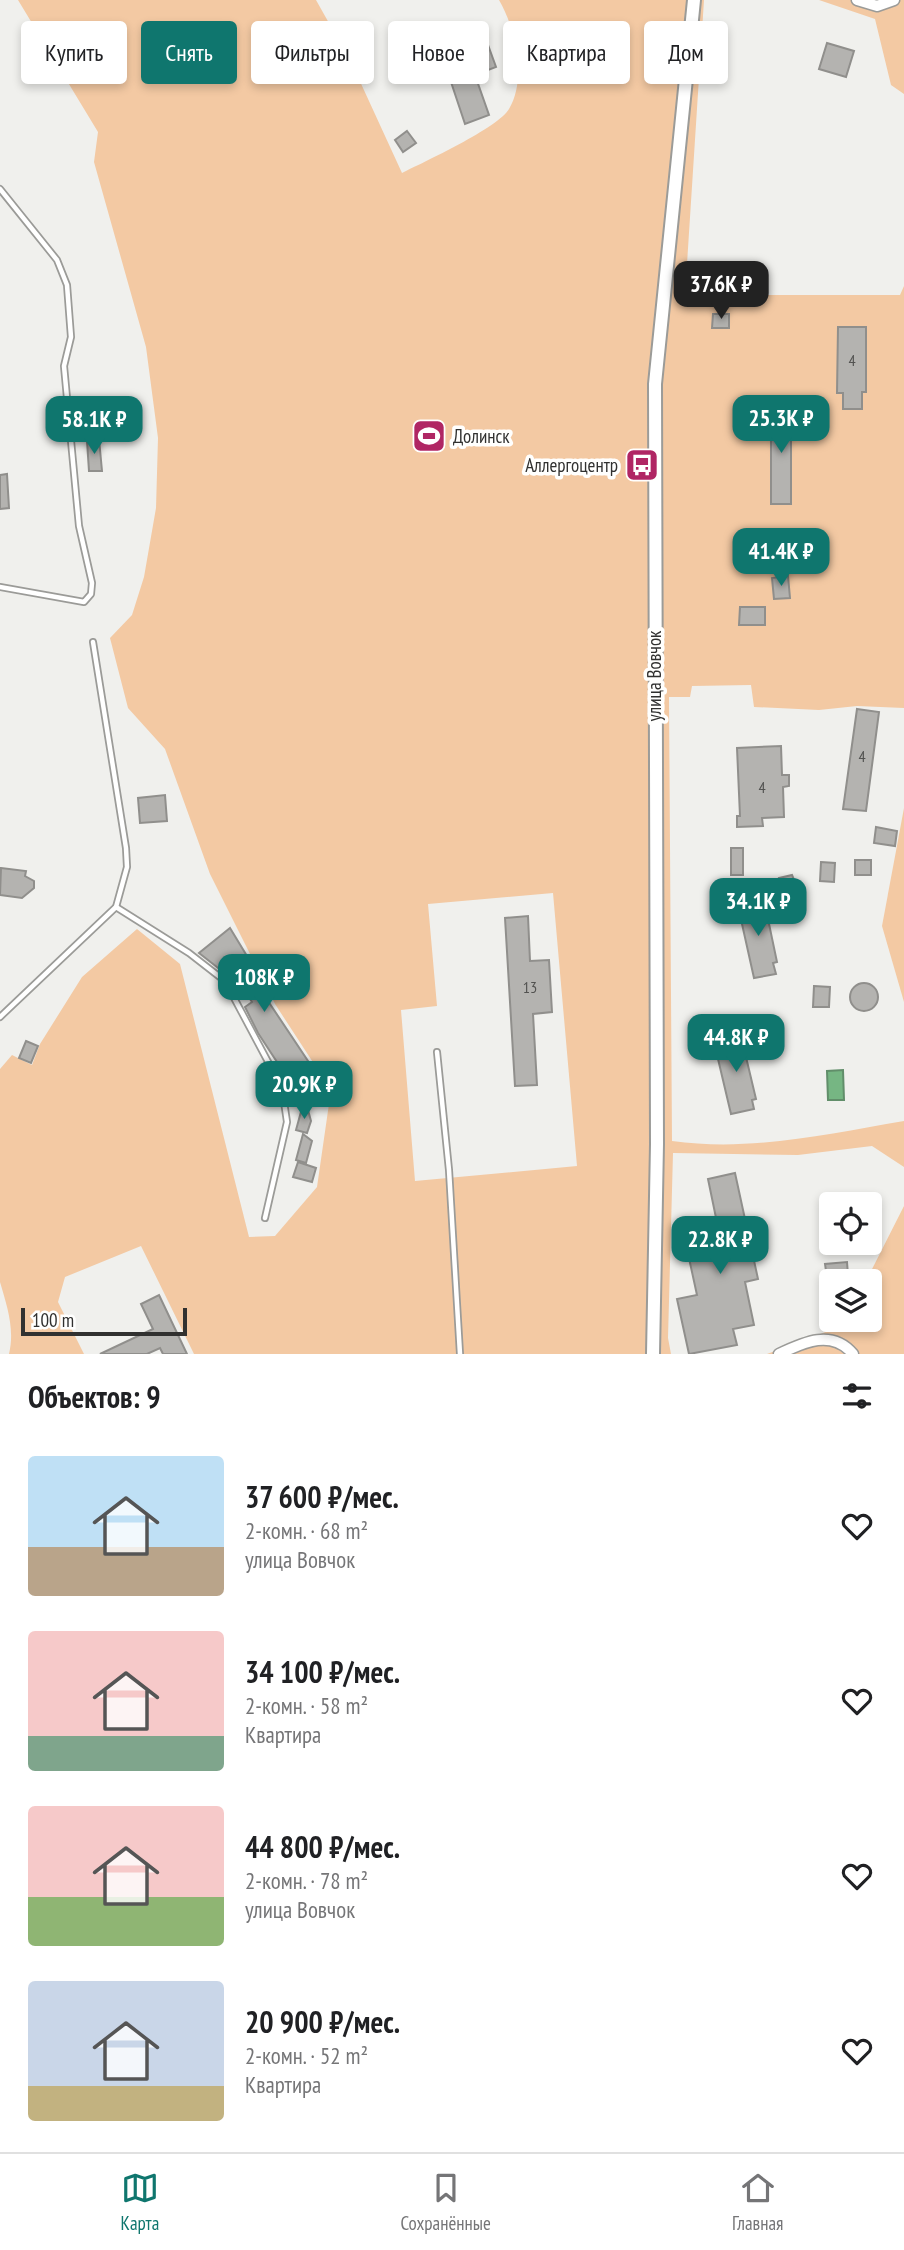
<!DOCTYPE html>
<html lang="ru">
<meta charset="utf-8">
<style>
body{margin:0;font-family:"PT Sans Narrow",sans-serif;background:#f6f6f6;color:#202124;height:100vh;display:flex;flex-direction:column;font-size:26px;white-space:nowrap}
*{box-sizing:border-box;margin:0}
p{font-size:23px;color:#757577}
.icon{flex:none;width:38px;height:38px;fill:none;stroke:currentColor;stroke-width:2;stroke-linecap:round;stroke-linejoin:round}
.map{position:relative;height:1354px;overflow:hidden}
.details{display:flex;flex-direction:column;background:#fff;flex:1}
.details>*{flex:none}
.banner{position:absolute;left:21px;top:21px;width:863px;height:63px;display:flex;gap:14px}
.buttons{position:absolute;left:819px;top:1192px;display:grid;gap:14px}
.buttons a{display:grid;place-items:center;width:63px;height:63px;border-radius:7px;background:#fff;box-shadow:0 4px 10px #0003;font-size:35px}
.scale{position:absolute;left:21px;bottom:18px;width:166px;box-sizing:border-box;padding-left:7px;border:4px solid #313130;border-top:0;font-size:19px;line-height:24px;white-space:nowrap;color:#313130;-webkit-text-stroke:5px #fffffe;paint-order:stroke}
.price{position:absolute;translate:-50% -60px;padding:0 16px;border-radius:14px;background:#0f766e;color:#fff;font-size:23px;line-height:46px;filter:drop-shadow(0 2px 4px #0008)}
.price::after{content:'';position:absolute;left:50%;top:42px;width:21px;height:16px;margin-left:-10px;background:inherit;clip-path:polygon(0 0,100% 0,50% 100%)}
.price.on{background:#222;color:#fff}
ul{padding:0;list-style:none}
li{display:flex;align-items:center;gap:21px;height:175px;padding:0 28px}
li span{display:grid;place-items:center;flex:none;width:196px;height:140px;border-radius:7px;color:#555}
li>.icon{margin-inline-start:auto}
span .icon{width:84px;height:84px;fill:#fffc;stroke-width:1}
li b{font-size:30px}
h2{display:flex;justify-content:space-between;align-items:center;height:84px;padding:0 28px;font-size:30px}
.chip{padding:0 24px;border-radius:7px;background:#fff;box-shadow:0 4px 10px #0003;font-size:24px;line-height:63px}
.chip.on{background:#0f766e;color:#fff}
.tab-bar{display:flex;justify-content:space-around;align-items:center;height:98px;border-top:2px solid #e0e0e0;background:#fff;font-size:19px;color:#757577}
.tab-bar a{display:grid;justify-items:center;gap:4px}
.tab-bar .on{color:#0f766e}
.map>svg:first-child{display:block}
</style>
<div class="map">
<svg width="904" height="1354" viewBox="0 0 904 1354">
<rect width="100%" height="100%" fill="#f0f0ed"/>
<g fill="#f3c9a3" fill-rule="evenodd">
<path d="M18,0H316L352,64L402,173C424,162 498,128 509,109C527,79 516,29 499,0H704L685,295H900L904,286V708L857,706L819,710L754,707L751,685L692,686L690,697H669L672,1141C751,1152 827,1134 904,1121V1167L872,1146L798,1155L673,1153L668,1338L671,1354H194L141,1246L65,1277L58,1302L84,1354H9C15,1329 7,1306 0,1282V1069L12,1055L32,1065L40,1044L82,977L137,929L180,964L249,1237L275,1236L317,1187L331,1090L275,1004L210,874L165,749L128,708L110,638L132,615L144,577L156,508L158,438L146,347L94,162L98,132ZM553,893L577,1166L415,1181L401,1010L437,1006L428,904Z"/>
<path d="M819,0H904V94L891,85L875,19Z"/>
<path d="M904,808V1002L882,926Z"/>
<path d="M904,1206V1354H767L844,1325L847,1320H870V1281H866Z"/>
</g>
<path fill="#76b683" stroke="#618e6a" stroke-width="2" d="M843,1070L844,1100H828L827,1071Z"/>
<g fill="#b4b3b0" stroke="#908f8c" stroke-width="2">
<path d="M475,31L477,36L484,34L496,67L475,75L489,115L465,124L443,58L447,57L442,42Z"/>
<path d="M827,43L854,51L846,77L819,69Z"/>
<path d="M407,131L416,143L403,152L395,140Z"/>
<path d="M713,314H729V328H712Z"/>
<path d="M838,327H866V392H862V409H843V393H837Z"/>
<path d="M791,405V504H771V406Z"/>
<path d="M99,439L102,471H89L87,441Z"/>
<path d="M7,474L9,508L0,509V475Z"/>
<path d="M788,576L790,598L774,599L772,578Z"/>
<path d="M740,607H765V625H739Z"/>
<path d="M857,709L879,712L866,811L843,809Z"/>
<path d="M781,746L782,775H789V786L783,787L784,817L762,818L763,826L737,827V816H740L737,748Z"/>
<path d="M165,795L167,821L140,823L138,798Z"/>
<path d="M876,827L897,831L895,846L874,843Z"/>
<rect x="731" y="848" width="12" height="27"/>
<rect x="855" y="860" width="16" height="15"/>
<path d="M821,862L835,863L834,882L820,881Z"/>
<path d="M1,868L26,871L25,876L34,881V888L22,898L0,895Z"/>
<path d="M792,875L799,892L794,893L796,902L786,904L779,878Z"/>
<path d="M764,900L777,962L773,963L776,974L754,978L738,906Z"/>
<path d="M528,916L530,961L549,960L552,1012L533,1014L537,1085L515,1086L505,918Z"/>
<path d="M230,928L253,966L264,995L326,1088L318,1093L300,1097L258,1033L245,1007L252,1002L241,986L199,953Z"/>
<circle cx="864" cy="997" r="14"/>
<path d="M814,986L830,987L829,1007H813Z"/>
<path d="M741,1036L756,1099L752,1100L754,1109L731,1114L714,1042Z"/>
<path d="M26,1041L38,1046L31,1063L19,1058Z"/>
<path d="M302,1108L308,1110L311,1121L307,1133L296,1130Z"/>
<path d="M303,1134L312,1141L306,1163L296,1160Z"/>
<path d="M298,1162L316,1168L312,1182L293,1177Z"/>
<path d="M735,1173L758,1279L745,1282L754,1325L733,1329L737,1345L689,1354L677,1299L697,1295L687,1249L721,1242L708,1179Z"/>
<path d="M847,1262L848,1275L827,1278L825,1264Z"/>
<path d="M159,1295L187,1354H163L160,1348L147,1354H100L153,1329L141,1304Z"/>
</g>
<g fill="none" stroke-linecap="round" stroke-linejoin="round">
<defs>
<g id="service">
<path d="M0,189L57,260L67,285L71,337L64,366L79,526L92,583L91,594L84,602L0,587"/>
<path d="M116,907L189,953L225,981L282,1088L287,1122L265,1218"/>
<path d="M0,1017L116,907L127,867L126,848L93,642"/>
<path d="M437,1052L449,1170L460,1354"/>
</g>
<g id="minor">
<path d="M857,0L877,6L894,0"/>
<path d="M779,1354C804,1342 832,1329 853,1354"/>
</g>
<path id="tertiary" d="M653,1354L657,1144L655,384L694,0"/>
</defs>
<use href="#service" stroke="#9b9b98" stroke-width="8"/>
<use href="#minor" stroke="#9b9b98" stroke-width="13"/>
<use href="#tertiary" stroke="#9b9b98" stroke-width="16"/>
<use href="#service" stroke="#fff" stroke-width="4.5"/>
<use href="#minor" stroke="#fff" stroke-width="10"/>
<use href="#tertiary" stroke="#fff" stroke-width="12"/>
</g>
<defs>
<symbol id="stadium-square" viewBox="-11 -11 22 22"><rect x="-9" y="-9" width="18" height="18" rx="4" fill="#b02664" stroke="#fffffe"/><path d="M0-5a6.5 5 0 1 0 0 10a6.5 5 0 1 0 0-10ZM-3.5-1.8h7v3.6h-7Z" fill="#fff"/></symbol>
<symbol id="bus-square" viewBox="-11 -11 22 22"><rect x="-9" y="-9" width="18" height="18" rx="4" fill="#b02664" stroke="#fffffe"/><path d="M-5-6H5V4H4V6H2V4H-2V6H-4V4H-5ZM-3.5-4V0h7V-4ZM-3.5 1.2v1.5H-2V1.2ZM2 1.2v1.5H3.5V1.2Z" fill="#fff"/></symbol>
</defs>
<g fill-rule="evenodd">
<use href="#stadium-square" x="410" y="417" width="38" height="38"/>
<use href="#bus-square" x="623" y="446" width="38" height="38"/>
</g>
<g text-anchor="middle" stroke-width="7" stroke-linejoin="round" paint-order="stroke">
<g font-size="16" fill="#525250">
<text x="852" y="366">4</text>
<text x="862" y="762">4</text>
<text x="762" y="793">4</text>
<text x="530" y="993">13</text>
</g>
<g font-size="19" fill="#313130" stroke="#fffffe" text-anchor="start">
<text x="453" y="443">Долинск</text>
<text x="618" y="472" text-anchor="end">Аллергоцентр</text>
</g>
<g font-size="19" fill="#313130" stroke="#fffffe">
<text transform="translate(654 676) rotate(-90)" y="7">улица Вовчок</text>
</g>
</g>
</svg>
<div class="buttons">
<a><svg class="icon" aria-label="locate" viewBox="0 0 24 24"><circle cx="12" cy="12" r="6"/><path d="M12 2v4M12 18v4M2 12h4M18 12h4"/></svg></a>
<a><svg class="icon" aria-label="layers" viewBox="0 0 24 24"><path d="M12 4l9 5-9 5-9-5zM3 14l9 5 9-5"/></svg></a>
</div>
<div class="scale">100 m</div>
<b class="price on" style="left:721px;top:321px">37.6K ₽</b>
<b class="price" style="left:781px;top:455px">25.3K ₽</b>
<b class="price" style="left:94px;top:456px">58.1K ₽</b>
<b class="price" style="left:781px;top:588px">41.4K ₽</b>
<b class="price" style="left:758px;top:938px">34.1K ₽</b>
<b class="price" style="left:264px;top:1014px">108K ₽</b>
<b class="price" style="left:736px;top:1074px">44.8K ₽</b>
<b class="price" style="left:304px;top:1121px">20.9K ₽</b>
<b class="price" style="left:720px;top:1276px">22.8K ₽</b>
<div class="banner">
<a class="chip">Купить</a>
<a class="chip on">Снять</a>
<a class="chip">Фильтры</a>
<a class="chip">Новое</a>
<a class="chip">Квартира</a>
<a class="chip">Дом</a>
</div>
</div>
<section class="details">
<h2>Объектов: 9<svg class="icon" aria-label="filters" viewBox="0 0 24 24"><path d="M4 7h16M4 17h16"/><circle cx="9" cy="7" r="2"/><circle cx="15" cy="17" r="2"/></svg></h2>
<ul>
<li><span style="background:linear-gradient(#bfe0f5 65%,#b9a48a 0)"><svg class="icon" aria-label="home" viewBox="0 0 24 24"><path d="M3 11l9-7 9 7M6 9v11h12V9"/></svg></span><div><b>37 600 ₽/мес.</b><p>2-комн. · 68 m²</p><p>улица Вовчок</p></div><svg class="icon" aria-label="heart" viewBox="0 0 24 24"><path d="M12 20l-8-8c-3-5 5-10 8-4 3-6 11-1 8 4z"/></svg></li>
<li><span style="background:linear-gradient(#f6c9c9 75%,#7fa58c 0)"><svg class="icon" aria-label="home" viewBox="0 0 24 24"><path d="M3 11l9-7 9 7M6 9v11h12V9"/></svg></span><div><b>34 100 ₽/мес.</b><p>2-комн. · 58 m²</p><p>Квартира</p></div><svg class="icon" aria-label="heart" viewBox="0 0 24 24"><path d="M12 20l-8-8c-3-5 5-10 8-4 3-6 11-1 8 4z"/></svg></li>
<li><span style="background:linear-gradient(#f6c9c9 65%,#8fb573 0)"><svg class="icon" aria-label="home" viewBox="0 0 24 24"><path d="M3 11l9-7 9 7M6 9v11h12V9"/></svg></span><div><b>44 800 ₽/мес.</b><p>2-комн. · 78 m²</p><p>улица Вовчок</p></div><svg class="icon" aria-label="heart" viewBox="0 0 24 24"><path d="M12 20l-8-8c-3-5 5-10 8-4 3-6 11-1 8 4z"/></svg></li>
<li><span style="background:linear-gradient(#c9d6e8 75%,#c2b280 0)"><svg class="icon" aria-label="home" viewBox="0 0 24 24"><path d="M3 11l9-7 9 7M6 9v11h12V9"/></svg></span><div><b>20 900 ₽/мес.</b><p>2-комн. · 52 m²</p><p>Квартира</p></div><svg class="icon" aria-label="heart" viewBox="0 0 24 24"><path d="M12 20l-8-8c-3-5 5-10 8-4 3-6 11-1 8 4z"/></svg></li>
</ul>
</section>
<nav class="tab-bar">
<a class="on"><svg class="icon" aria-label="map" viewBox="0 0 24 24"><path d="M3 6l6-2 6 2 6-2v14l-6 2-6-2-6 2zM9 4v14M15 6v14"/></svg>Карта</a>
<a><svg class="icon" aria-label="saved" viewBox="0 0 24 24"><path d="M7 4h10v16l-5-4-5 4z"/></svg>Сохранённые</a>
<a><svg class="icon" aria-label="home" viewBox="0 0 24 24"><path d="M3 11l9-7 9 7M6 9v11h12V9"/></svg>Главная</a>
</nav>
